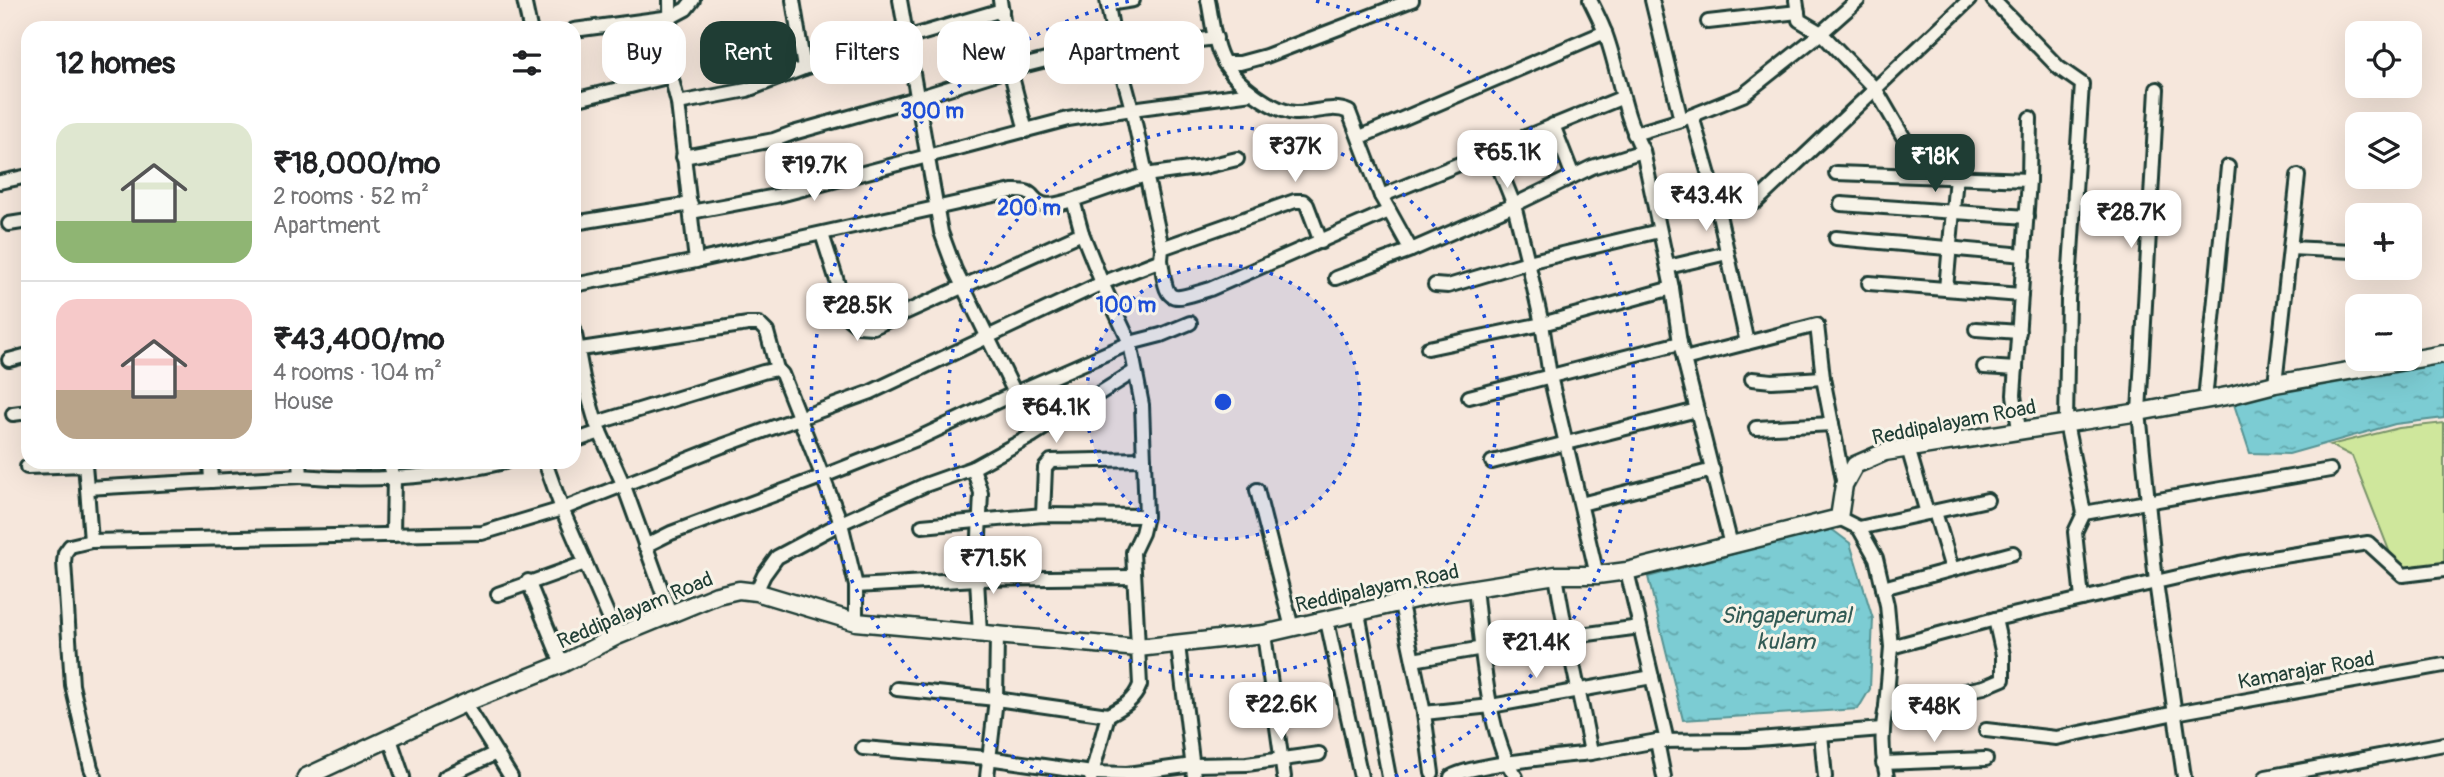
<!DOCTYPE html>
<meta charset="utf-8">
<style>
body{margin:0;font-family:Pangolin,sans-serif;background:#f2f2f2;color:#202124;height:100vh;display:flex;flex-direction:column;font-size:26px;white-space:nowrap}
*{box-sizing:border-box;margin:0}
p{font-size:23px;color:#757577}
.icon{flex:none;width:38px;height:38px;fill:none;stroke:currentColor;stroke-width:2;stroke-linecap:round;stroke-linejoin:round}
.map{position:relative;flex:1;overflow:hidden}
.drawer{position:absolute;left:21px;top:21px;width:560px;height:448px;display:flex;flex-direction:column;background:#fff;border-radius:21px;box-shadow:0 7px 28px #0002}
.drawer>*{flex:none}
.top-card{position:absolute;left:602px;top:21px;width:665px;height:63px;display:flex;gap:14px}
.tools{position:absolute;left:2345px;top:21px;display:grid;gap:14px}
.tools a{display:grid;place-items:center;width:77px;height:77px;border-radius:14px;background:#fff;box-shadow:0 7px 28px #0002;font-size:35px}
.price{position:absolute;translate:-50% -60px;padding:0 16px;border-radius:14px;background:#fff;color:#222;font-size:23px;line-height:46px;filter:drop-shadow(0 2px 4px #0008)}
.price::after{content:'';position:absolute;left:50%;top:42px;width:21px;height:16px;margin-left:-10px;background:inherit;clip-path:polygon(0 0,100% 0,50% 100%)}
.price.selected{background:#1f3d34;color:#fff}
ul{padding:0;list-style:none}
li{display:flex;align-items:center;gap:21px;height:175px;padding:0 35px}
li+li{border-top:2px solid #e0e0e0}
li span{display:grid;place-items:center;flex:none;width:196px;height:140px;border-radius:21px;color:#555}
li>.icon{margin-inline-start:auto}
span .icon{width:84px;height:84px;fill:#fffc;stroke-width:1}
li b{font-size:30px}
h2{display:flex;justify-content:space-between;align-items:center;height:84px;padding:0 35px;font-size:30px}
.pill{padding:0 24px;border-radius:21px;background:#fff;box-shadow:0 7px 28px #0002;font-size:24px;line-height:63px}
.pill.selected{background:#1f3d34;color:#fff}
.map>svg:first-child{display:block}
</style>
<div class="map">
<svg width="2444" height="777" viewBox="0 0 2444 777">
<defs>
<pattern id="water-ripples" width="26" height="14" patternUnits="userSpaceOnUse" patternTransform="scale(1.75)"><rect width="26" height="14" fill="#7bccd3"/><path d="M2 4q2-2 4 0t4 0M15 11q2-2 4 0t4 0" fill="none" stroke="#64a7ac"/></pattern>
</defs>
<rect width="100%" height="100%" fill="#f6e7dc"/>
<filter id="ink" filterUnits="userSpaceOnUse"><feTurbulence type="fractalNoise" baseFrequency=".0143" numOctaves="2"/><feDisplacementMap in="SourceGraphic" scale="14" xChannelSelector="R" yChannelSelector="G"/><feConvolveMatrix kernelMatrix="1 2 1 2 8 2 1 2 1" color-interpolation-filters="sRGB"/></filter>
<g filter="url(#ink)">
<path fill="#cfe79c" stroke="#779268" stroke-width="2" d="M2444,423V566L2405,571L2392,558L2352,456L2330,445L2399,428Z"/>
<g fill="url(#water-ripples)" stroke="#569393" stroke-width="2">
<path d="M2444,363V418L2395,424L2289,454L2250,453L2232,398Z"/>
<path d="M1830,528L1850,543L1873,619L1870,689L1858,709L1683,720L1648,577Z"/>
</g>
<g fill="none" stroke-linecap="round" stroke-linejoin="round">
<defs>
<g id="minor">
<path d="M524,0L530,28"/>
<path d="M670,0L671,76L678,103L696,261"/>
<path d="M793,0L804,68"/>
<path d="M900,0L941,232L955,270L1015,393"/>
<path d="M1000,0L1010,69L1026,131"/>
<path d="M1208,0C1212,19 1214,47 1225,64C1237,84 1272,111 1295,113C1314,114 1331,104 1349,112L1381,196L1621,98"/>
<path d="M1590,0C1595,10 1600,20 1604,30C1620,71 1621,110 1643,151L1672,288L1680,343L1731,545"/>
<path d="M1652,0L1681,120"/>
<path d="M1796,0L1799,20L1821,33L1876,90L1926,176"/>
<path d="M1993,0L2059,68L2082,84L2068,299L2066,423L2084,513L2075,532L2082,599"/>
<path d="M1108,4L1133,0"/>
<path d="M1708,22L1798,12"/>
<path d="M574,30L671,17L686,9L693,0"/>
<path d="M1224,63H1240L1266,56L1412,0"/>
<path d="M574,100L671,76"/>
<path d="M678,103L747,90L804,68L1002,10"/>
<path d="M1692,116L1715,196L1747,343"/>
<path d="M1553,125L1573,176"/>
<path d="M1634,134L1681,120L1743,95L1821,33L1858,0"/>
<path d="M1360,137L1605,32"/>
<path d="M1492,150L1514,205L1528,262L1542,324L1550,376L1597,575"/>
<path d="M683,157L774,140L793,133L917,98L1010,69L1058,57L1216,38"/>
<path d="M1836,173L2029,180"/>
<path d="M0,182L28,176"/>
<path d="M1381,196L1411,250L1514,205L1592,167L1643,151"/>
<path d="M1756,202L1969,0"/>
<path d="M1841,204L2027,217"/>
<path d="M691,212L776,196L1068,119L1132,109L1116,50L1107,0"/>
<path d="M574,223L691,204"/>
<path d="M9,224L28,221"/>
<path d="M822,234L849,319L858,326L873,327L1082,233"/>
<path d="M1836,238L2024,255"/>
<path d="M1162,248L1132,109L1252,93"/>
<path d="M2290,248L2353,251"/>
<path d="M1161,260C1167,304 1168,302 1210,289L1389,211"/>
<path d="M1668,267L1727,253"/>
<path d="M1336,278L1411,250"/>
<path d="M1869,283L2021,295"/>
<path d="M574,285L696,261L1012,191C1038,190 1028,199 1043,204C1051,207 1064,202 1073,200"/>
<path d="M1435,285L1448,286L1528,262L1659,231"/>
<path d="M1946,289L1956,177"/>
<path d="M574,329L583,378L596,423L624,486L671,616"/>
<path d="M1976,329L2019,332"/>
<path d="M1428,348L1542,324L1672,288"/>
<path d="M574,350L748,324H759L767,332L777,369"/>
<path d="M1684,359L1817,325L1823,378L1844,485"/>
<path d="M9,360L28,355"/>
<path d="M1984,367L2016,369"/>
<path d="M1752,379L1772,381L1823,378"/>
<path d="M2275,384L2298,176"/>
<path d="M1469,397L1680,343"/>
<path d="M2205,400L2228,167"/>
<path d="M13,414L28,412"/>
<path d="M596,423L763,372L777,369L782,374L841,523L777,557L764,575L756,592"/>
<path d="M1756,428L1832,424"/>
<path d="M2019,430L2014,395L2029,180L2030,118"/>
<path d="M574,441L600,432"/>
<path d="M1908,448L1927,513"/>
<path d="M210,462L211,481"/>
<path d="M300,462L301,476C368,482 439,477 505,462"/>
<path d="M389,462L394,477L393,535"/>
<path d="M545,462L562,509L617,636"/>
<path d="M1492,462L1697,410"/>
<path d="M27,467L85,465L87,488"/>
<path d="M973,468L1033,435L1135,371"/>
<path d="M1257,490L1292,628"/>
<path d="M1581,504L1713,470"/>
<path d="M1935,512L1952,569"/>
<path d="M2084,513L2330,470"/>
<path d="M1043,515L1045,468L1051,461L1144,459"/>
<path d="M1839,518L1859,528L1876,558L1887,605L1891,647L1995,619L2156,582L2139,412L2157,89"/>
<path d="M922,526L1043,515L1146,516"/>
<path d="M1859,528L1987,500"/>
<path d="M91,541L87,488L301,476"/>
<path d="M645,546L671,533L821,477L917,439L1015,393L1130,343L1161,335L1190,323"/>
<path d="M1627,571L1667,741"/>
<path d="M1556,575C1565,635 1580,693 1591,753L1657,741L1746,740L1882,729"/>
<path d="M528,581L562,664"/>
<path d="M856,586L841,523L925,485L973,468L981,493L977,579L980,634"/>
<path d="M1475,588C1481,638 1487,738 1516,777"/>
<path d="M1883,588L2013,553"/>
<path d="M498,594L585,563"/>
<path d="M1401,604L1424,713L1432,773"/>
<path d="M1358,613L1389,777"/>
<path d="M1327,621L1361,777"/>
<path d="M856,622V586L977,579L1133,577"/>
<path d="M1264,634L1284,777"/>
<path d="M1178,645L1194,777"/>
<path d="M1413,660L1483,648L1640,627"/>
<path d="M897,689L996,699L1108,715C1123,707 1134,701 1140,685L1133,552L1142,533L1146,516L1142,405L1130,343L1102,283L1082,233L1073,200L1145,175L1204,167L1237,159"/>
<path d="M465,703L511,777"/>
<path d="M1886,707L1891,647"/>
<path d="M1424,713L1491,706L1652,677"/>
<path d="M1986,730L2056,738L2175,713L2444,665"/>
<path d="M1821,734L1825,777"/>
<path d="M390,739L403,777"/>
<path d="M1657,741L1664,777"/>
<path d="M863,748L988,758L1092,773L1127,774L1193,765L1247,764L1319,754"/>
<path d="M1883,763L1986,759"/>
<path d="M95,777L91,768L72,685L64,562L65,553L70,546L91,541L482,533L562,509L722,446L871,392L1102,283L1161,260L1162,248L1295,201H1303L1307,205L1321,242"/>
<path d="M445,777L496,753"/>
<path d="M987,777L996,699L997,636"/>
<path d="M1091,777L1108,715"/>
<path d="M1451,777C1470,764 1564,756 1591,753"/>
<path d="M1887,777C1881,753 1881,731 1886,707L1984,687L2003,679V655L1995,619"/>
<path d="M2184,777L2156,582L2239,563L2368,543L2403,575L2444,570"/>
<path d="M2266,777L2444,744"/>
</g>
<path id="major" d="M306,777L465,703L562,664L617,636L717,595L739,590L756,592L856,622L1138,648L1264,634L1437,594L1556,575H1597L1627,571L1839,518L1844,485L1855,465L1885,452L2139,412L2232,395L2275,384L2444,354"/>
</defs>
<use href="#minor" stroke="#1f3d34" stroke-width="18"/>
<use href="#major" stroke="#1f3d34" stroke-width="21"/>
<use href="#minor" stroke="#f7f3e8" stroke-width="12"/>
<use href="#major" stroke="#f7f3e8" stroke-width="16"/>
</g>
</g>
<circle cx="1223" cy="402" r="137" fill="#1d4ed8" fill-opacity=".12"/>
<g fill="none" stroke="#1d4ed8" stroke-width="3.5" stroke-dasharray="3.5 7">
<circle cx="1223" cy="402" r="137"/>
<circle cx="1223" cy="402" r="275"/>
<path d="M1052 777A412 412 0 0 1 1130 1M1316 1A412 412 0 0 1 1394 777"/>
</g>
<g text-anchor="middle" stroke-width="6" stroke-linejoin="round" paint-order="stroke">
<g font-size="21" fill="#1f3d34" stroke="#f7f3e8">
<text transform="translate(1954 422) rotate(-11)" y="7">Reddipalayam Road</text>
<text transform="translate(1377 588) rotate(-12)" y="7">Reddipalayam Road</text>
<text transform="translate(635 610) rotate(-23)" y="7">Reddipalayam Road</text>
<text transform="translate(2306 670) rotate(-10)" y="7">Kamarajar Road</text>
</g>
<g font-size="23" font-style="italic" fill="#315a54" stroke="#f7f3e8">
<text x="1786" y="623">Singaperumal<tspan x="1786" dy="26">kulam</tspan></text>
</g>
</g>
<circle cx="1223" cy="402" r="10" fill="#1d4ed8" stroke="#f7f3e8" stroke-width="3.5"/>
<g font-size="21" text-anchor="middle" font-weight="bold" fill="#1d4ed8" stroke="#f7f3e8" stroke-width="6" stroke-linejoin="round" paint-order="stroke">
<text x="932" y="118">300 m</text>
<text x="1029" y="215">200 m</text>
<text x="1126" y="312">100 m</text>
</g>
</svg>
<div class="tools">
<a><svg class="icon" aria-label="locate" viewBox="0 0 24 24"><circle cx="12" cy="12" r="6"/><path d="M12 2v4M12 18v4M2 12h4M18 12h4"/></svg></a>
<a><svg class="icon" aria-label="layers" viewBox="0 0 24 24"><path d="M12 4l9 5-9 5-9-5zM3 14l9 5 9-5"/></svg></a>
<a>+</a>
<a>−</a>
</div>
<b class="price" style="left:1295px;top:184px">₹37K</b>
<b class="price" style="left:1507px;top:190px">₹65.1K</b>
<b class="price selected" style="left:1935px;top:194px">₹18K</b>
<b class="price" style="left:814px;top:203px">₹19.7K</b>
<b class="price" style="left:1706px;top:233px">₹43.4K</b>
<b class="price" style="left:2131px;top:250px">₹28.7K</b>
<b class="price" style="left:857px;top:343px">₹28.5K</b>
<b class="price" style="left:1056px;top:445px">₹64.1K</b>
<b class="price" style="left:993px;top:596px">₹71.5K</b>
<b class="price" style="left:1536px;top:680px">₹21.4K</b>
<b class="price" style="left:1281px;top:742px">₹22.6K</b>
<b class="price" style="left:1934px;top:744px">₹48K</b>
<div class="top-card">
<a class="pill">Buy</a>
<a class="pill selected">Rent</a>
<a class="pill">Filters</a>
<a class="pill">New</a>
<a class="pill">Apartment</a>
</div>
<section class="drawer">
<h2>12 homes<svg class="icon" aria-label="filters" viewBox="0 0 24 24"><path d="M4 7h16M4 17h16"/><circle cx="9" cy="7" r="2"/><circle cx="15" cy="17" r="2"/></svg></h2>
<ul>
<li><span style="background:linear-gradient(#dfe7d0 70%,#8fb573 0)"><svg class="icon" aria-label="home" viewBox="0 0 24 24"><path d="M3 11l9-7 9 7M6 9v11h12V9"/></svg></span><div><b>₹18,000/mo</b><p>2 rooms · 52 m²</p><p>Apartment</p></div></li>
<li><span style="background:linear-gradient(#f6c9c9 65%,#b9a48a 0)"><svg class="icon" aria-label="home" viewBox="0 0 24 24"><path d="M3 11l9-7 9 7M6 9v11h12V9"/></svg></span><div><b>₹43,400/mo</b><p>4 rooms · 104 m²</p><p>House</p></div></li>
</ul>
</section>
</div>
